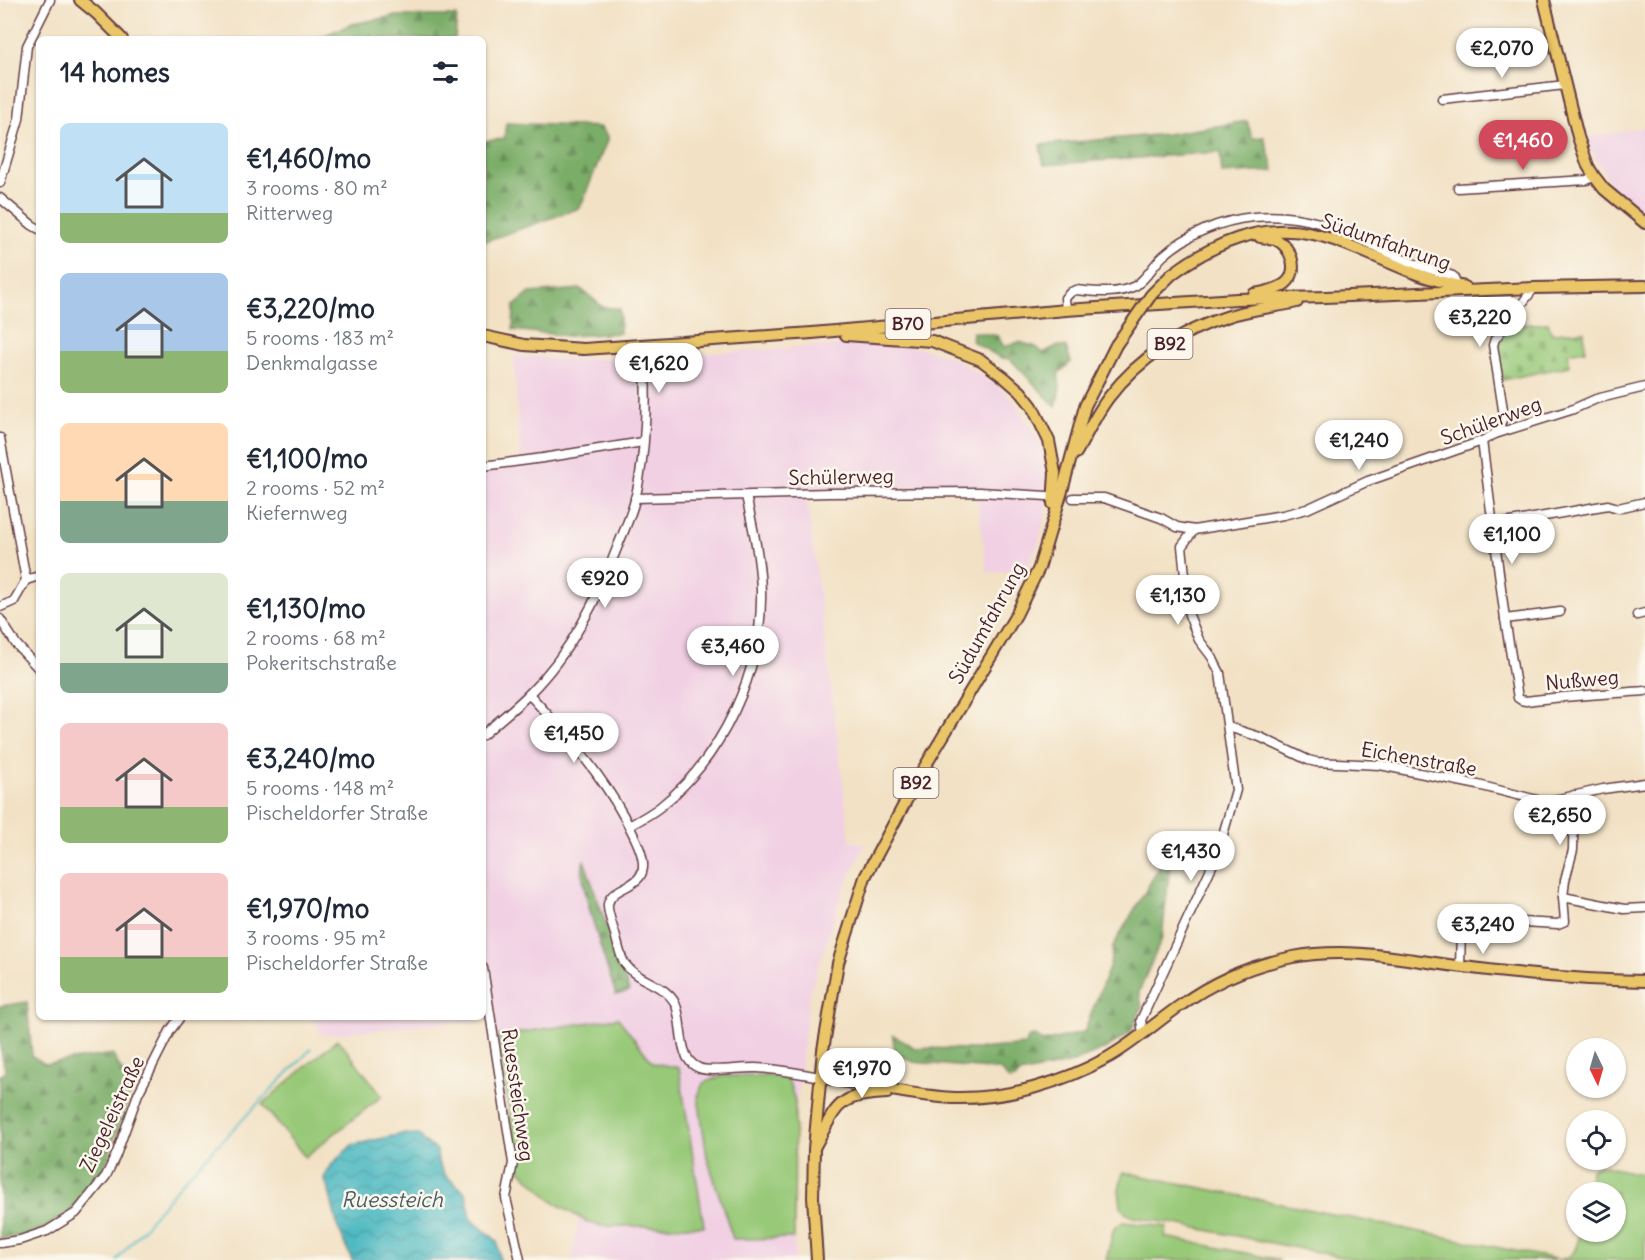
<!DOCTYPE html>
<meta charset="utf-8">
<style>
body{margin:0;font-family:Delius,sans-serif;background:#f6f6f7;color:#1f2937;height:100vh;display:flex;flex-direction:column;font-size:22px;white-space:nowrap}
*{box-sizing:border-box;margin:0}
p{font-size:20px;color:#747a83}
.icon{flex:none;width:33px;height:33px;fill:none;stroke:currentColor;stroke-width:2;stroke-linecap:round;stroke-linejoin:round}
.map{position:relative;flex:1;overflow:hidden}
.panel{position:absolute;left:36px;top:36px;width:450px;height:984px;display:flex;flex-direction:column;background:#fff;border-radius:9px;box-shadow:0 2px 4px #0004}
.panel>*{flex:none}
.needle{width:39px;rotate:175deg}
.tools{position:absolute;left:1566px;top:1038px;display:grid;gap:12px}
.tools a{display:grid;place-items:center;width:60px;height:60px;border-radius:50%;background:#fff;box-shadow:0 2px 4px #0004;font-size:30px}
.price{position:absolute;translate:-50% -51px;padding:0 14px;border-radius:21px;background:#fff;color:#222;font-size:20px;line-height:39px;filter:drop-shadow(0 2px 3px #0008)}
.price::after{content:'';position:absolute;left:50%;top:36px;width:18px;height:14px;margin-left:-9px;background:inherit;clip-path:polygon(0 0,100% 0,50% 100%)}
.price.current{background:#d1495b;color:#fff}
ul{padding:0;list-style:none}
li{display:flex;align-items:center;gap:18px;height:150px;padding:0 24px}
li span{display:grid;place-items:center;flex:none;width:168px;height:120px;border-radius:9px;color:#555}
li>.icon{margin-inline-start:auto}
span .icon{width:72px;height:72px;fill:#fffc;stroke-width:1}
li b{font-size:26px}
h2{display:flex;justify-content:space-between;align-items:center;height:72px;padding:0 24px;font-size:26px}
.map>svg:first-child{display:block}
</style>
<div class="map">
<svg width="1645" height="1260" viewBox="0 0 1645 1260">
<defs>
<pattern id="forest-firs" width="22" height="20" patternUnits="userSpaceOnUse" patternTransform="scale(1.5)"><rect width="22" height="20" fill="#7aad68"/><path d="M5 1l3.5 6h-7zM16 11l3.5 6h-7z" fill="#668c56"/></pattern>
<pattern id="cemetery-stones" width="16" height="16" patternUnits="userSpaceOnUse" patternTransform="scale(1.5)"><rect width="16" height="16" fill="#98c978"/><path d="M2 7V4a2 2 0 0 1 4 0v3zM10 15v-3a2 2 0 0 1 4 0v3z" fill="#84ac68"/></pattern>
<pattern id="water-waves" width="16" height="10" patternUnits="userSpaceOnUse" patternTransform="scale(1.5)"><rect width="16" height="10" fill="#49b8c1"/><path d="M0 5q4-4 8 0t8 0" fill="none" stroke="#3f959d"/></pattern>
</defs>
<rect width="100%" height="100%" fill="#fbf7ec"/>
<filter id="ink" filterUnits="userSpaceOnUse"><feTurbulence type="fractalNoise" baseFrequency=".0167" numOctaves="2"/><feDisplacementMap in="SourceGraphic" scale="12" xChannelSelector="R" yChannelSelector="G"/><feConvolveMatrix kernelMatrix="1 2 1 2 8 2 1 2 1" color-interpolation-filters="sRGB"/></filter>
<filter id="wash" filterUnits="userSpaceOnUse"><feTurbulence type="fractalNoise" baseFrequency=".008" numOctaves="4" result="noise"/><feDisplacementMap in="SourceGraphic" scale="24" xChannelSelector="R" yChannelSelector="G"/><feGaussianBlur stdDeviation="1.35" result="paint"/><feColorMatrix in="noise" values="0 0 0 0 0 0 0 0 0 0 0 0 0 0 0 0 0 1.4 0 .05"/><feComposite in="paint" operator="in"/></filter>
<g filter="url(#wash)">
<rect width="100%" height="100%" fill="#f2e1c4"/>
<g fill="#f1d0e3">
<path d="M1645,127V215L1613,188L1584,138Z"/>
<path d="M857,344H888L924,349L953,358L999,387L1012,399L1039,440L1045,459L1049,487L1048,501L1040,539L1026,570L987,572L976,488L806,489L850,840L865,845L844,889L809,994L793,1138L794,1238L796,1260H574L573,1251L579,1218L553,1202L517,1169L493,1019L321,1035L313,1017H483V471L521,465L513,355L558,359H613Z"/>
</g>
<g fill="#98c978" stroke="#717452" stroke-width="1.5">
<path d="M618,1018L653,1063L679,1068L704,1226H601L587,1222L553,1202L518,1168L498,1036Z"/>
<path d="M338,1039L382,1096L305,1157L262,1104Z"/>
<path d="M722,1076H770L788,1079L795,1101L794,1238L733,1239L707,1157L698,1096L703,1083Z"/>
<path d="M1599,1165L1645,1175V1260H1357L1176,1224L1133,1217L1125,1213L1121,1206L1119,1190L1123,1172L1560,1260C1577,1255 1576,1248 1580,1232H1616V1192H1587L1591,1169Z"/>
<path d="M1123,1222L1167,1227L1165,1237L1280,1260H1106L1114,1228Z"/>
</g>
<g fill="url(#forest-firs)" stroke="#62664a" stroke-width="1.5">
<path d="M395,16H457L455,39H315L352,24Z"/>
<path d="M1247,121L1252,138L1264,137L1274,171L1222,174L1220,152L1044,165L1040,145L1167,134Z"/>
<path d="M506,123L600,127L608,138L580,208L483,242V141L504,139Z"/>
<path d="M581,289L603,307L620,309V333L568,336L513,330L514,306L530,293Z"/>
<path d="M973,332L998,336L1004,347L1019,342L1036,347L1043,353L1057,346L1066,347L1071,362L1058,374L1060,387L1056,407L1010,359L1001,358L972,341Z"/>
<path d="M1172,846L1162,938L1139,992L1142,1007L1131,1032L1105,1049L1068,1064L1019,1074L1015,1079L1009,1080L1000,1070L913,1062L894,1051L893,1035L915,1048L978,1049L1025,1045L1029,1037L1036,1036L1043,1042L1084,1032L1110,965L1113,946Z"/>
<path d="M584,860L629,991L616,995C609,971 575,879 584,860Z"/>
<path d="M27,1002L32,1056L45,1064L112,1054L132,1088L103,1172L73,1210L49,1226L28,1235L0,1239V1075L6,1073L0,1046V1006Z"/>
</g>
<path fill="url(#cemetery-stones)" stroke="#717452" stroke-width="1.5" d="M1548,323L1551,333L1584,331L1585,350L1568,353L1570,366L1502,380L1495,346L1500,335L1514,325Z"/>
<path fill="url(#water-waves)" stroke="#4a6c76" stroke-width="1.5" d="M402,1134L419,1135L424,1142L437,1150L438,1162L445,1175L466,1193L471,1219L497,1241L500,1260H352L338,1228L329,1191L324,1178L332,1164L352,1145Z"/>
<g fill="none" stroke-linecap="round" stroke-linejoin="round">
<path stroke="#49b8c1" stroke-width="2" d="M117,1260L184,1180L311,1049"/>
</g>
</g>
<g filter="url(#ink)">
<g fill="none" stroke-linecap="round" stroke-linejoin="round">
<defs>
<g id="minor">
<path d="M1442,99L1565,85"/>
<path d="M0,183L19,119L27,46L50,0"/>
<path d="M1458,188L1587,180L1594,176"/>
<path d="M0,198L32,225L39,229"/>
<path d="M1066,310L1065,298L1071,292L1076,290C1096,292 1116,295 1135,286C1147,279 1153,265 1163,256C1187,234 1222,220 1254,217C1316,211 1352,237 1405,260C1421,267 1437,271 1453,276L1457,285"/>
<path d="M1495,434L1504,416L1493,345L1495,339L1534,288"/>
<path d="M0,438L26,580"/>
<path d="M1482,441L1505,619L1518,698L1521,700L1526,701C1566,696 1605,694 1645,691"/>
<path d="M483,466L543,458L643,442"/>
<path d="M635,498L829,493L980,492L1047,496"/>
<path d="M1073,498H1104L1161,518L1177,527L1194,530L1283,515L1307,509L1368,481L1482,441L1495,434L1571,410L1596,399L1645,387"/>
<path d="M1493,525L1608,505L1618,508L1645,502"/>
<path d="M0,607L14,601L26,580L39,576"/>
<path d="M1637,615L1645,613"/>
<path d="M0,619L16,644L39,669"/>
<path d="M1505,619L1560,612"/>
<path d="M529,694C564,733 598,769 623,815C630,828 639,843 642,857C650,890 612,883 608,904C607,910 613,928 615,934C618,944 620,957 625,964C638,982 664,983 675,1003C684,1021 676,1059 699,1068C709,1073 743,1067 757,1068C778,1069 799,1073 820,1077"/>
<path d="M1228,727L1260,737L1308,760L1316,762L1380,765L1478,785L1541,801L1559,799L1603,789L1645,783"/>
<path d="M483,735C498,721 514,709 528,695C571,653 598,598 619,543C625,529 631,515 635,500C647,449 647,397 644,345"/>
<path d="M629,826C640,820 651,814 660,807C723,757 763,670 761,591C760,559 753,527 746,496"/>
<path d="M1563,897L1565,880L1573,850L1574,795"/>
<path d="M1460,967L1461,929L1464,921L1470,919L1558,924L1565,921L1563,897L1624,909L1645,908"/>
<path d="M483,968L513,1163L506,1198L520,1260"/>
<path d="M1143,1034L1141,1020L1217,855L1236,790L1220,673L1212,657L1199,640L1189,615L1182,546L1194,530"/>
<path d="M0,1243L20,1240L47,1231L76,1213L106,1176L116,1155L138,1094L170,1031L180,1017"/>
</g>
<g id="major">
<path d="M80,0L96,13L122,39"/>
<path d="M1544,0L1578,137L1588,166L1594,176L1604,189L1645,223"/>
<path d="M1172,274C1212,244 1262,222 1313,234C1347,242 1379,259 1412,272C1428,279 1447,283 1465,287"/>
<path d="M1254,294C1264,292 1278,290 1286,283C1300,271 1291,246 1275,239C1271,238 1265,238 1260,237"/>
<path d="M846,335L932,341L981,360L1005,378L1021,392L1032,406L1049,441L1055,473L1053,504"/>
<path d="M483,336L524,345L584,349L812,333L1066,310L1237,299L1326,297L1534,288L1645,286"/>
<path d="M1076,453C1087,434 1096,414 1109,397C1139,358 1183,330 1229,316C1251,309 1275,307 1297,302"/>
<path d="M820,1077C854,1083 889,1090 923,1095C934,1096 944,1098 955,1098C1007,1099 1062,1083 1107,1058C1133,1044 1156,1022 1181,1005C1214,981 1252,965 1293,957C1350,946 1407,960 1464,967C1524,975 1584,980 1645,981"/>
<path d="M815,1146C838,1105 836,1095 887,1093"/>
<path d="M817,1260L813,1197L814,1149L823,1050L838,963L865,877L921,773L1016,615L1039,568L1062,491L1085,406L1116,345"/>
</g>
</defs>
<use href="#minor" stroke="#633c42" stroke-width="11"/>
<use href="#major" stroke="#633c42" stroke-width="14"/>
<use href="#minor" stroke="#fff" stroke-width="8"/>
<use href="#major" stroke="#eac669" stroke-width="10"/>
<defs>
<path id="major-bridge" d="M1116,345L1151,295L1172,274"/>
</defs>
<use href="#major-bridge" stroke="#633c42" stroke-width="14" stroke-linecap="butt"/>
<use href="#major-bridge" stroke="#eac669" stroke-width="10"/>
</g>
</g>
<g text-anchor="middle" stroke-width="5" stroke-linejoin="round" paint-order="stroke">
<g fill="#fbf7ec" stroke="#7f6065" stroke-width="1.5">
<rect x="885.5" y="309" width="45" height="30" rx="4.5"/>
<rect x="1147.5" y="329" width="45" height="30" rx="4.5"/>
<rect x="893.5" y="768" width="45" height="30" rx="4.5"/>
</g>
<g font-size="18" font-weight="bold" fill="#4a1f2b">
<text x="908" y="330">B70</text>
<text x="1170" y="350">B92</text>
<text x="916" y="789">B92</text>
</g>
<g font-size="20" fill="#4a1f2b" stroke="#fbf7ec">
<text transform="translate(1386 242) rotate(19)" y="7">Südumfahrung</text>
<text transform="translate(1491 421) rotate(-20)" y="7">Schülerweg</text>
<text transform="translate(841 477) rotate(-1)" y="7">Schülerweg</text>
<text transform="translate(987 623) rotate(-61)" y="7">Südumfahrung</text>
<text transform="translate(1582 680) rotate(-5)" y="7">Nußweg</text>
<text transform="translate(1419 759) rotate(10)" y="7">Eichenstraße</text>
<text transform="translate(518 1095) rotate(82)" y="7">Ruessteichweg</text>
<text transform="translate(112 1114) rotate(-65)" y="7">Ziegeleistraße</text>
</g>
<g font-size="21" font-style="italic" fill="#4a5c67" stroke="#fbf7ec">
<text x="392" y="1207">Ruessteich</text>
</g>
</g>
</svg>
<div class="tools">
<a><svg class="needle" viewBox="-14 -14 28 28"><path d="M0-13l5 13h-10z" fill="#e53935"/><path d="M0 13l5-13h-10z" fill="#747a83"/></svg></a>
<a><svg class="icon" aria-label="locate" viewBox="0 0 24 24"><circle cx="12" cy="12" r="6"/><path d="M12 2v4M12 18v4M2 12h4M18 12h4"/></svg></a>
<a><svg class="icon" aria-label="layers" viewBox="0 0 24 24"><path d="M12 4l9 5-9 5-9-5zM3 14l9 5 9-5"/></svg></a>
</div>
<b class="price" style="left:1502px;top:79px">€2,070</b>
<b class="price current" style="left:1523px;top:171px">€1,460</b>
<b class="price" style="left:1480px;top:348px">€3,220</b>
<b class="price" style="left:659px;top:394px">€1,620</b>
<b class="price" style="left:1359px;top:471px">€1,240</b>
<b class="price" style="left:1512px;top:565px">€1,100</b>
<b class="price" style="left:605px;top:609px">€920</b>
<b class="price" style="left:1178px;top:626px">€1,130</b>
<b class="price" style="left:733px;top:677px">€3,460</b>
<b class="price" style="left:574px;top:764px">€1,450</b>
<b class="price" style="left:1560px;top:846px">€2,650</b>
<b class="price" style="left:1191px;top:882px">€1,430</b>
<b class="price" style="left:1483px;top:955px">€3,240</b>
<b class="price" style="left:862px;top:1099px">€1,970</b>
<section class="panel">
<h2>14 homes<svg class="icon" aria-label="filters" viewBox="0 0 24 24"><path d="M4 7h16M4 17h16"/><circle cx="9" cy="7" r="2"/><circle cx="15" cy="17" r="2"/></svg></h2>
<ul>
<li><span style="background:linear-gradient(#bfe0f5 75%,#8fb573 0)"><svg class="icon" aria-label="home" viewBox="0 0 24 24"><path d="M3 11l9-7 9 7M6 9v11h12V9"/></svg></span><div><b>€1,460/mo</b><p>3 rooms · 80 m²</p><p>Ritterweg</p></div></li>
<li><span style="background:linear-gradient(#a9c7e8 65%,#8fb573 0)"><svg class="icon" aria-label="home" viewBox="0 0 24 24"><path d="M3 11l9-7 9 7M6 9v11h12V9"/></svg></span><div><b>€3,220/mo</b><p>5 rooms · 183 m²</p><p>Denkmalgasse</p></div></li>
<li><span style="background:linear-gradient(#ffd9b3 65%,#7fa58c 0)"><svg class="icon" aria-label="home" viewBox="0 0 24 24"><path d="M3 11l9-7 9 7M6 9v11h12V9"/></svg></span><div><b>€1,100/mo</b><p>2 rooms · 52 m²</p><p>Kiefernweg</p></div></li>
<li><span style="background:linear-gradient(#dfe7d0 75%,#7fa58c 0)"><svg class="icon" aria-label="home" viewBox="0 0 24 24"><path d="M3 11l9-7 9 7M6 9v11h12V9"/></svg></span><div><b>€1,130/mo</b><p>2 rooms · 68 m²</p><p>Pokeritschstraße</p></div></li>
<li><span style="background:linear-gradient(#f6c9c9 70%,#8fb573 0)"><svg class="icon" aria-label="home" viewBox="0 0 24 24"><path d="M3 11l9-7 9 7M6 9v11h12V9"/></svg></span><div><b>€3,240/mo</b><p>5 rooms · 148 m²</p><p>Pischeldorfer Straße</p></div></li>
<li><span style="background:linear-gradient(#f6c9c9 70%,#8fb573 0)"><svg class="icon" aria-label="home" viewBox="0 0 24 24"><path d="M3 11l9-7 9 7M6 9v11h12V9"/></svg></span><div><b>€1,970/mo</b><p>3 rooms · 95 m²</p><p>Pischeldorfer Straße</p></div></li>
</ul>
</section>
</div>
